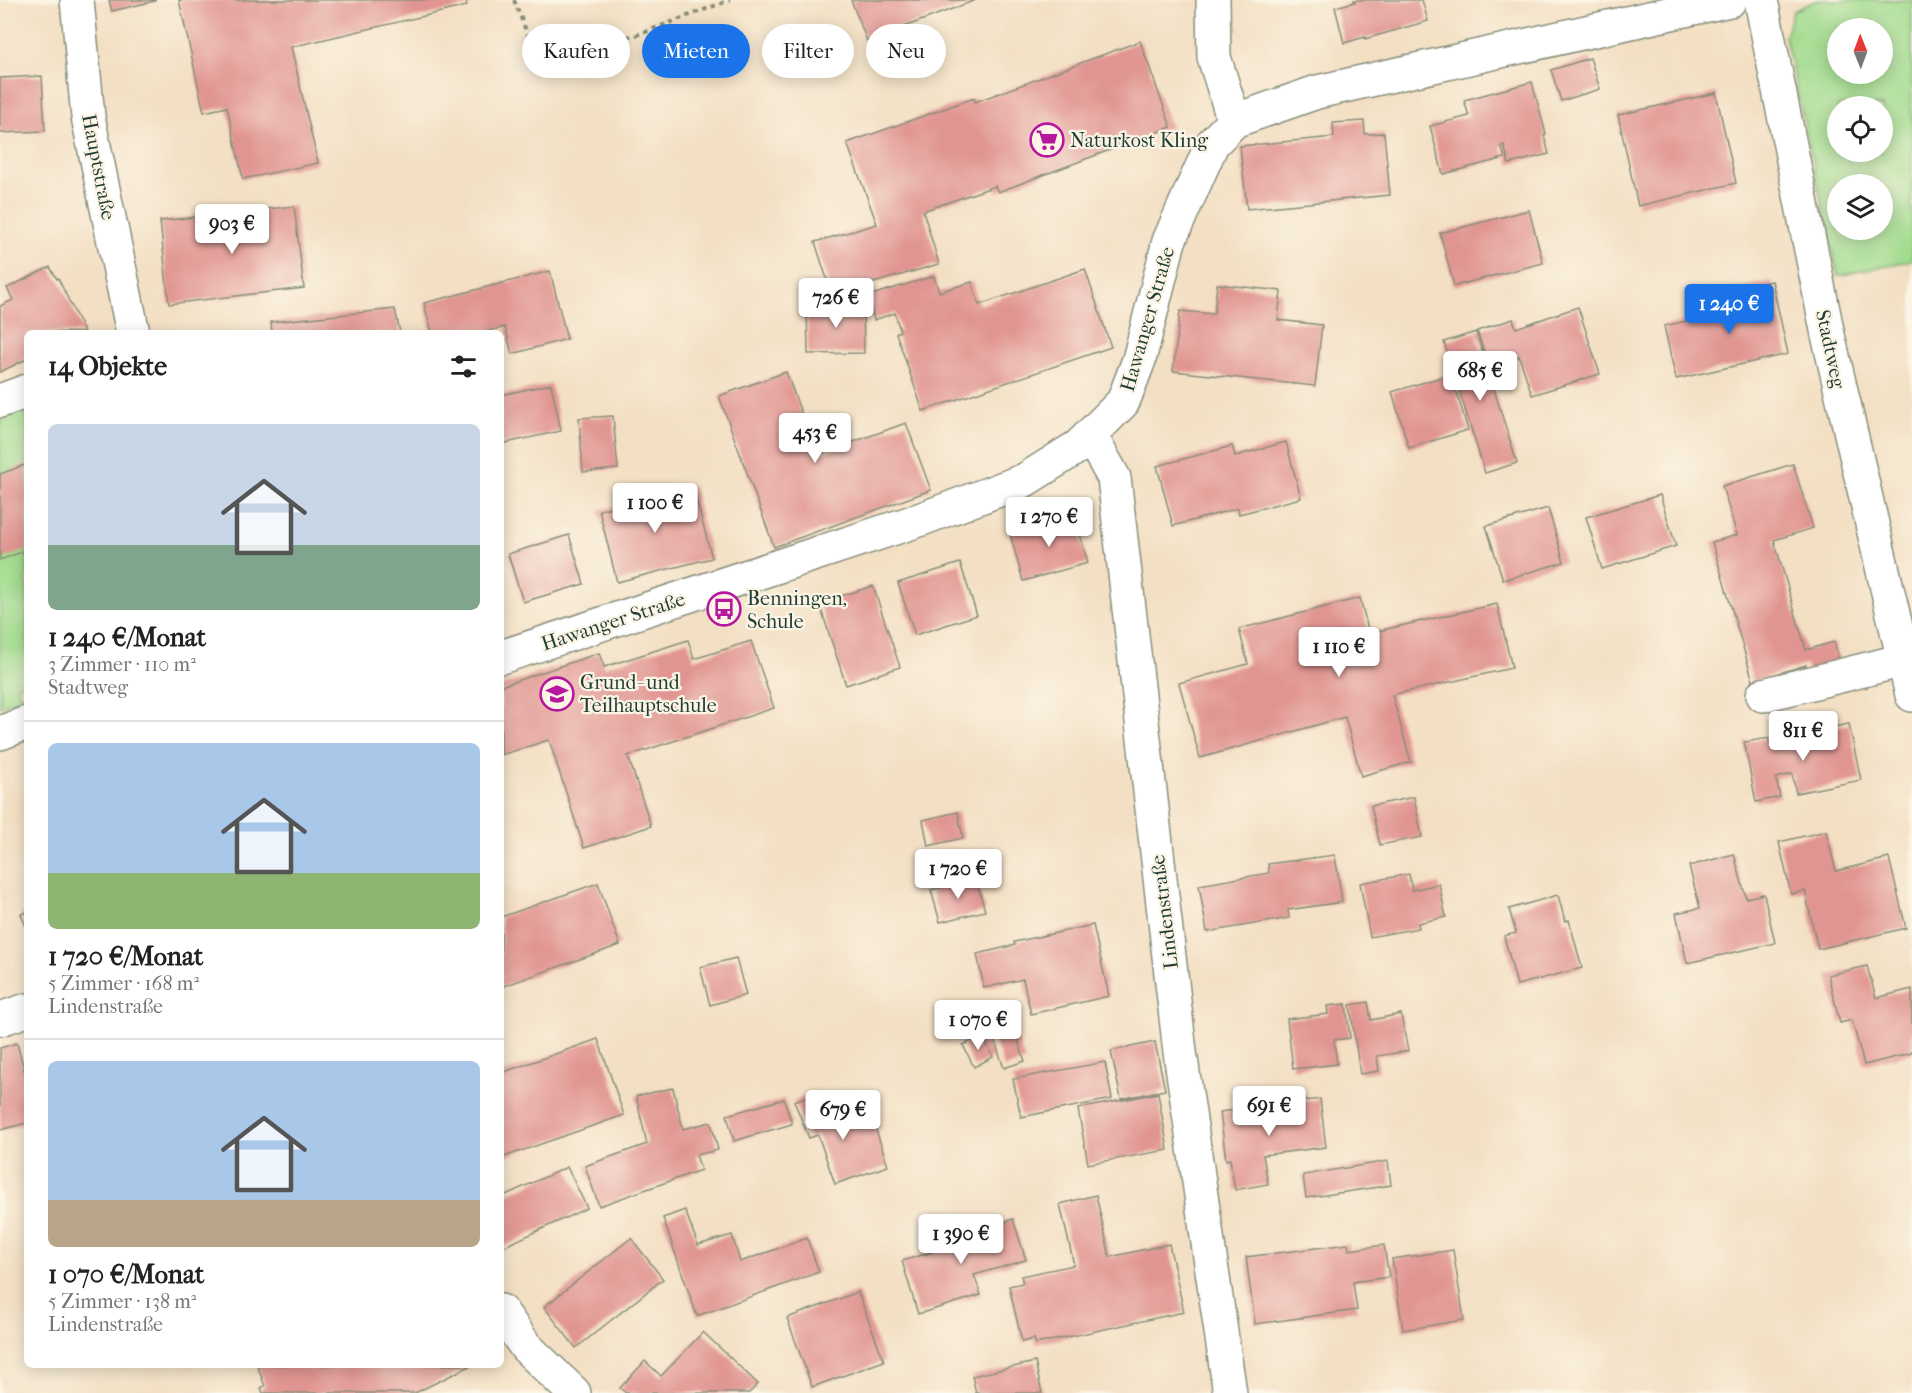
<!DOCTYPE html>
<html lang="de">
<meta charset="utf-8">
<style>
body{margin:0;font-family:"IM FELL French Canon",serif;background:#f2f2f2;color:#222;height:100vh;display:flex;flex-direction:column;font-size:22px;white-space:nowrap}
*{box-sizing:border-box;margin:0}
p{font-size:20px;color:#767676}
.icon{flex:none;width:33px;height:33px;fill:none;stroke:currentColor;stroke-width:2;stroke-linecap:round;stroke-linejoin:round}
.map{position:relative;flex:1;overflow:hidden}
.panel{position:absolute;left:24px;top:330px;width:480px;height:1038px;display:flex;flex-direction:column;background:#fff;border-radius:9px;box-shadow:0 3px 15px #0003}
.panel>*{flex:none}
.top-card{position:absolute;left:522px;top:24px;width:570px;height:54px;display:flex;gap:12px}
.needle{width:39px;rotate:359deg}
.controls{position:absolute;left:1827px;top:18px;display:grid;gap:12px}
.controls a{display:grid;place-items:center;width:66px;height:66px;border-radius:50%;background:#fff;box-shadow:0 3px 15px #0003;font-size:30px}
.price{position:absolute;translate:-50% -51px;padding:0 14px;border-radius:6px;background:#fff;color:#222;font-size:20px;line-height:39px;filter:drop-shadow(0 2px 3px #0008)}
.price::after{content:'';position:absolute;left:50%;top:36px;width:18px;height:14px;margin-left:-9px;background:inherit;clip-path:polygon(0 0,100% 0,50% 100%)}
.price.on{background:#1a73e8;color:#fff}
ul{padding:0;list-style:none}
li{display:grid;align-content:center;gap:12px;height:318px;padding:0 24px}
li+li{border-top:2px solid #e0e0e0}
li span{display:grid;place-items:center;height:186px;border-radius:9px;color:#555}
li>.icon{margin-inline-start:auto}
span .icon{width:108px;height:108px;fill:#fffc;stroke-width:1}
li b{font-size:26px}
h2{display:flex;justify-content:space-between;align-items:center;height:72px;padding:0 24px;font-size:26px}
.pill{padding:0 21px;border-radius:27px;background:#fff;box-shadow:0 3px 15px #0003;font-size:21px;line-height:54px}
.pill.on{background:#1a73e8;color:#fff}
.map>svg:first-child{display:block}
</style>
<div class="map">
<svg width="1912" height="1393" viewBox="0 0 1912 1393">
<rect width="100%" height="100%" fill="#fcf5e5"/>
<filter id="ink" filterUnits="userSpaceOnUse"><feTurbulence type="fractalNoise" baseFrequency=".0167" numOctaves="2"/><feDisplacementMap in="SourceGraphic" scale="12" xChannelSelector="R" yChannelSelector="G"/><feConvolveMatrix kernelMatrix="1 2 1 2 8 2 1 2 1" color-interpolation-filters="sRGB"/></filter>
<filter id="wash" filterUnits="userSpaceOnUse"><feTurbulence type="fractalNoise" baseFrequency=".008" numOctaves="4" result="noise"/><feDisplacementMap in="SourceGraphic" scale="24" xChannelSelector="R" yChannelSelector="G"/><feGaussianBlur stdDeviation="1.35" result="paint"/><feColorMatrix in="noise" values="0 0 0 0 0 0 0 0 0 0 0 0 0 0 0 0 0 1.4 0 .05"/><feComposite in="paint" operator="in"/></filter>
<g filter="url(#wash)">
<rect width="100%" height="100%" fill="#f3dfc3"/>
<g fill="#a2dc8f" stroke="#608c62" stroke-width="1.5" fill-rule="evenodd">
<path d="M1817,0H1912V260L1838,276L1785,37L1793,11ZM1838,28H1882V74H1838ZM1838,106H1882V152H1838ZM1838,184H1882V230H1838Z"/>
<path d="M27,395V682L17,686L22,698L0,707V406Z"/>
</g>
<g id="blocks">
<g fill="#e19592">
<path d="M109,0H155V1L112,11Z"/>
<path d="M179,0H466L467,6L291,47L318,163L243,179L227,107L204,112Z"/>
<path d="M851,0H976L867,41Z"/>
<path d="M1354,0H1422L1428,21L1365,39V37L1344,43L1335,7L1355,2Z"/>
<path d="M1140,41L1171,127L998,192L995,186L923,211L939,264L832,295L815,242L877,224L847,143L974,98L975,102Z"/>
<path d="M1590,58L1600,89L1561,101L1551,70Z"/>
<path d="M42,76L45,131L0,133V78Z"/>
<path d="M1532,82L1546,134L1544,135L1549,154L1509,164L1504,145L1501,146L1505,158L1443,174L1430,126L1469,116L1464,100Z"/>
<path d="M1716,93L1736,183L1638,206L1618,115Z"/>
<path d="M1364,121L1365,134L1384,133L1390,195L1247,209L1240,146L1334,137L1333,123Z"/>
<path d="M294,206L304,288L169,304L160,221Z"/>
<path d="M1529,210L1543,263L1454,286L1440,233Z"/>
<path d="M50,267L57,279L58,278L84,332L27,333V359L0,372V306L13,300L7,288Z"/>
<path d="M1085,269L1111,347L923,411L896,333L900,331L895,313L874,320L868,296L934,276L939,292L972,282L979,305Z"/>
<path d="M550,271L567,339L512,354L505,327L481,333H432L424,303Z"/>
<path d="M1772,281L1788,354L1676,379L1664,326L1736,310L1731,290Z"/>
<path d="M1217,284L1281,291L1278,320L1322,325L1315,386L1173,371L1180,311L1214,314Z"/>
<path d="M863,304L864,353L808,354L807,306Z"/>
<path d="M1578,307L1600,374L1532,395L1519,356L1489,366L1477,331L1513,319L1516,328Z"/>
<path d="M395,309L400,333H272L271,322Z"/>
<path d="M1476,332L1517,463L1485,473L1444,342Z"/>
<path d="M786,372L817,455L906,423L931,490L774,547L719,396Z"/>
<path d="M1451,374L1468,430L1409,448L1392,392Z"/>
<path d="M551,384L561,431L501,444V395Z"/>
<path d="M613,416L618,469L583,472L579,418Z"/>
<path d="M1286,442L1301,498L1239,514L1238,508L1173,526L1157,466L1232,446L1235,456Z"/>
<path d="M27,464V550L0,560V474Z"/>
<path d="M1793,464L1813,528L1774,540L1806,650L1834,642L1840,662L1808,672L1806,665L1753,681L1712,542L1737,535L1722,486Z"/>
<path d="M693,487L712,558L617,582L599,510Z"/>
<path d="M1660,495L1676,546L1602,569L1586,517Z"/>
<path d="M1548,508L1564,562L1503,580L1486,526Z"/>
<path d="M1075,516L1088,563L1023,581L1010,534Z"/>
<path d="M569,535L584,584L523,602L508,554Z"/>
<path d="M960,563L977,615L915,635L898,583Z"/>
<path d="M873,586L900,667L846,685L819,603Z"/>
<path d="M1360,598L1369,633L1497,604L1512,668L1392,695L1411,762L1361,776L1345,717L1200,758L1179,683L1248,664L1239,629Z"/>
<path d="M688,640L694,659L751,641L774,708L628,756L651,826L584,848L549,740L501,755V686L599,653L604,667Z"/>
<path d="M1849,724L1861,780L1796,793L1792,774L1776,778L1780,797L1756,802L1744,742L1769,738L1770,745L1785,743L1784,737Z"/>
<path d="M1414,797L1422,837L1380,845L1371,806Z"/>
<path d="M958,812L963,838L928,846L923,820Z"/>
<path d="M1826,831L1836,871L1889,858L1906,928L1818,949L1805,891L1791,894L1779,842Z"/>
<path d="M1734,854L1746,898L1764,894L1775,943L1687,963L1676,913L1700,908L1689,866Z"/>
<path d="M1335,855L1342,902L1288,910L1289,918L1207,932L1199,885L1269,873L1268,864Z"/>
<path d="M1409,874L1412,890L1439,884L1446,917L1418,923L1419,928L1370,937L1360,883Z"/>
<path d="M976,878L985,911L940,922L931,890Z"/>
<path d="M598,883L620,945L501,987V917Z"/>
<path d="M1558,895L1565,921L1569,920L1582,968L1517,985L1504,936L1516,933L1509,909Z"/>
<path d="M27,912V929L21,914Z"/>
<path d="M1093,925L1109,996L1031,1014L1023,979L984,988L977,954L1015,945L1014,942Z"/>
<path d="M736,958L746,995L710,1005L700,967Z"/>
<path d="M1867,966L1876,998L1912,989V1053L1864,1065L1852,1020L1840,1023L1828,975Z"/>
<path d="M1368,1002L1371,1020L1401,1014L1408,1051L1377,1056L1379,1071L1360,1074L1350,1005Z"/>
<path d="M1346,1004L1350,1038L1334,1040L1337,1064L1293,1069L1287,1019L1328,1014L1327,1006Z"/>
<path d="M1013,1026L1025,1061L1004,1068L992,1033Z"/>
<path d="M983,1036L993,1057L974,1067L963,1045Z"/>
<path d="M598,1039L624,1115L501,1158V1073Z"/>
<path d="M1155,1042L1165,1090L1121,1099L1111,1051Z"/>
<path d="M17,1043L27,1080V1123L0,1130V1048Z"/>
<path d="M1105,1062L1112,1099L1021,1117L1013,1079Z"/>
<path d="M673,1088L683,1129L711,1122L718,1150L696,1155L701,1170L599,1206L585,1166L647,1144L636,1096Z"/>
<path d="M820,1092L833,1128L871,1115L888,1166L835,1184L818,1135L809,1138L794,1101Z"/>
<path d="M1158,1093L1168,1150L1088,1164L1078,1109Z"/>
<path d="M784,1099L792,1124L734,1141L727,1115Z"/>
<path d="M1320,1099L1326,1147L1263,1155L1268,1184L1235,1190L1230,1159L1226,1160L1220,1112Z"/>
<path d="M1388,1161L1391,1185L1306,1198L1303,1175Z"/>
<path d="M567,1167L587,1208L503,1247L501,1243V1197Z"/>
<path d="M1096,1195L1110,1257L1169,1244L1184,1312L1036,1344L1034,1339L1022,1342L1009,1286L1023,1283L1021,1276L1074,1265L1060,1204Z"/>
<path d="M685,1210L698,1245L732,1235L740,1262L807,1238L819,1272L697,1316L663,1218Z"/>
<path d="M1013,1219L1026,1260L974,1275L981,1295L918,1314L902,1261L935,1251L932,1244Z"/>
<path d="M631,1238L663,1279L576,1348L544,1307Z"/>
<path d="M1348,1244L1349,1250L1384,1245L1389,1277L1353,1282L1357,1310L1255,1324L1246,1257Z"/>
<path d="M1453,1250L1464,1320L1403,1330L1392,1259Z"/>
<path d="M858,1292L884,1361L812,1387L787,1318Z"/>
<path d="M703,1332L758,1384L749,1393H626L620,1388L645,1361L661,1376Z"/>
<path d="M1035,1362L1042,1393H976L972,1376Z"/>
<path d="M257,1365H472L415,1393H263L261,1388L265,1386Z"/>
</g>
</g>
</g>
<g filter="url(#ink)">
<use href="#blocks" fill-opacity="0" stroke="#898e7c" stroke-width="1.5"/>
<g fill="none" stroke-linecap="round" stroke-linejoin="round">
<defs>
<g id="minor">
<path d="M77,0L88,117L133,333"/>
<path d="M1213,0L1214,57L1234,121"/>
<path d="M1761,0L1828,335L1912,695"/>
<path d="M0,401L27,391"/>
<path d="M1090,435L1114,478L1180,1052L1230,1393"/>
<path d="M501,657L919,520L1025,480L1079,446L1123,402L1139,360L1169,241L1212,144L1234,121L1317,92L1730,0"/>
<path d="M1763,695L1904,660"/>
<path d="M0,733L27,723"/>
<path d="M0,1019L27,1010"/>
<path d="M501,1311L526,1347L574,1393"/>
</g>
</defs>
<use href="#minor" stroke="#898e7c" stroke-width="36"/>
<path stroke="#898e7c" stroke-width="4" stroke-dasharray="4.5 4.5" stroke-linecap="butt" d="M514,0L536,56L640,34L730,0"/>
<use href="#minor" stroke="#fff" stroke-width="33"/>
</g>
</g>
<defs>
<symbol id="supermarket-ring" viewBox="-11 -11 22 22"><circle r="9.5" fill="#fcf5e5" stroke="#b5179e" stroke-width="1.5"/><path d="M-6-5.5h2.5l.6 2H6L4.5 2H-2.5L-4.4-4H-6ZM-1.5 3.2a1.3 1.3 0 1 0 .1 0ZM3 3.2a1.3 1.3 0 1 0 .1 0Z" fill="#b5179e"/></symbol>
<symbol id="bus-ring" viewBox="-11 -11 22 22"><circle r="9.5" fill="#fcf5e5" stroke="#b5179e" stroke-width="1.5"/><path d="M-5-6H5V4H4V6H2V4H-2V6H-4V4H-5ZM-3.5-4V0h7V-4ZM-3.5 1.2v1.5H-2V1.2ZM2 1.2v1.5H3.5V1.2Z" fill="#b5179e"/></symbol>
<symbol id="school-ring" viewBox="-11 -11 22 22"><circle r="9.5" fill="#fcf5e5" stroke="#b5179e" stroke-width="1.5"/><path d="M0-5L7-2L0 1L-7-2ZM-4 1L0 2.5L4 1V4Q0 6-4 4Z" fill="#b5179e"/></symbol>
</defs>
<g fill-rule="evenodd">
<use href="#supermarket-ring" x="1028" y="121" width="38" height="38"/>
<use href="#bus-ring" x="705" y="590" width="38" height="38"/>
<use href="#school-ring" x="538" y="675" width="38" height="38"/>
</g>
<g text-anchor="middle" stroke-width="4.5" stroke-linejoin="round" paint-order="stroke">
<g font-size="20" fill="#1f3d34" stroke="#fcf5e5" text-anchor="start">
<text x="1070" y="147">Naturkost Kling</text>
<text x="747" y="605">Benningen,<tspan x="747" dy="23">Schule</tspan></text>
<text x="580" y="689">Grund- und<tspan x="580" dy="23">Teilhauptschule</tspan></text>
</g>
<g font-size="20" fill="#1f3d34" stroke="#fcf5e5">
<text transform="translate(99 167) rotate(79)" y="7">Hauptstraße</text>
<text transform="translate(1147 319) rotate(-74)" y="7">Hawanger Straße</text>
<text transform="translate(1831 349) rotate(78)" y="7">Stadtweg</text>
<text transform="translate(613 621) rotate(-18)" y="7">Hawanger Straße</text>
<text transform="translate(1164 912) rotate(-97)" y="7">Lindenstraße</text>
</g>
</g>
</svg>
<div class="controls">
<a><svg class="needle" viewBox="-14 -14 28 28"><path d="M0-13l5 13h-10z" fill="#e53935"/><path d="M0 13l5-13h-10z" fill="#767676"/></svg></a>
<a><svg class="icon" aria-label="locate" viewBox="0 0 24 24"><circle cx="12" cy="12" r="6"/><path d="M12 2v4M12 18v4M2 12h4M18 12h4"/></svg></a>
<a><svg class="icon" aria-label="layers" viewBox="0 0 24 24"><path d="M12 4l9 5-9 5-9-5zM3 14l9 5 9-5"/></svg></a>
</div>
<b class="price" style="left:232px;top:255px">903 €</b>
<b class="price" style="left:836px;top:329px">726 €</b>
<b class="price on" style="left:1729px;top:335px">1 240 €</b>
<b class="price" style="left:1480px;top:402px">685 €</b>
<b class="price" style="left:815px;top:464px">453 €</b>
<b class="price" style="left:655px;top:534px">1 100 €</b>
<b class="price" style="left:1049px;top:548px">1 270 €</b>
<b class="price" style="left:1339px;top:678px">1 110 €</b>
<b class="price" style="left:1803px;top:762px">811 €</b>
<b class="price" style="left:958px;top:900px">1 720 €</b>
<b class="price" style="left:978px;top:1051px">1 070 €</b>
<b class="price" style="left:1269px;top:1137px">691 €</b>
<b class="price" style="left:843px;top:1141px">679 €</b>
<b class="price" style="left:961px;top:1265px">1 390 €</b>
<div class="top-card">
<a class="pill">Kaufen</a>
<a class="pill on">Mieten</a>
<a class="pill">Filter</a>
<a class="pill">Neu</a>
</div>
<section class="panel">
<h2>14 Objekte<svg class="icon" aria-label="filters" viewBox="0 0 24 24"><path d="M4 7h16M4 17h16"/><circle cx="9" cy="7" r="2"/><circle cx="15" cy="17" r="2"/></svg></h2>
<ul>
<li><span style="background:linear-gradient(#c9d6e8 65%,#7fa58c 0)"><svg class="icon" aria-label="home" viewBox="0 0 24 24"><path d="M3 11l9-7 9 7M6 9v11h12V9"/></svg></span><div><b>1 240 €/Monat</b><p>3 Zimmer · 110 m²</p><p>Stadtweg</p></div></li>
<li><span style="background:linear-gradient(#a9c7e8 70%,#8fb573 0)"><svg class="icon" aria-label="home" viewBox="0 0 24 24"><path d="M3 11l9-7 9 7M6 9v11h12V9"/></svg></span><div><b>1 720 €/Monat</b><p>5 Zimmer · 168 m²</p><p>Lindenstraße</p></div></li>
<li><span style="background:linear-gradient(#a9c7e8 75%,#b9a48a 0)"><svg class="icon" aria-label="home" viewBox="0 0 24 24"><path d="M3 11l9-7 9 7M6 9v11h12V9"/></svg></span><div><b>1 070 €/Monat</b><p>5 Zimmer · 138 m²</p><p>Lindenstraße</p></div></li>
</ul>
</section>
</div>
